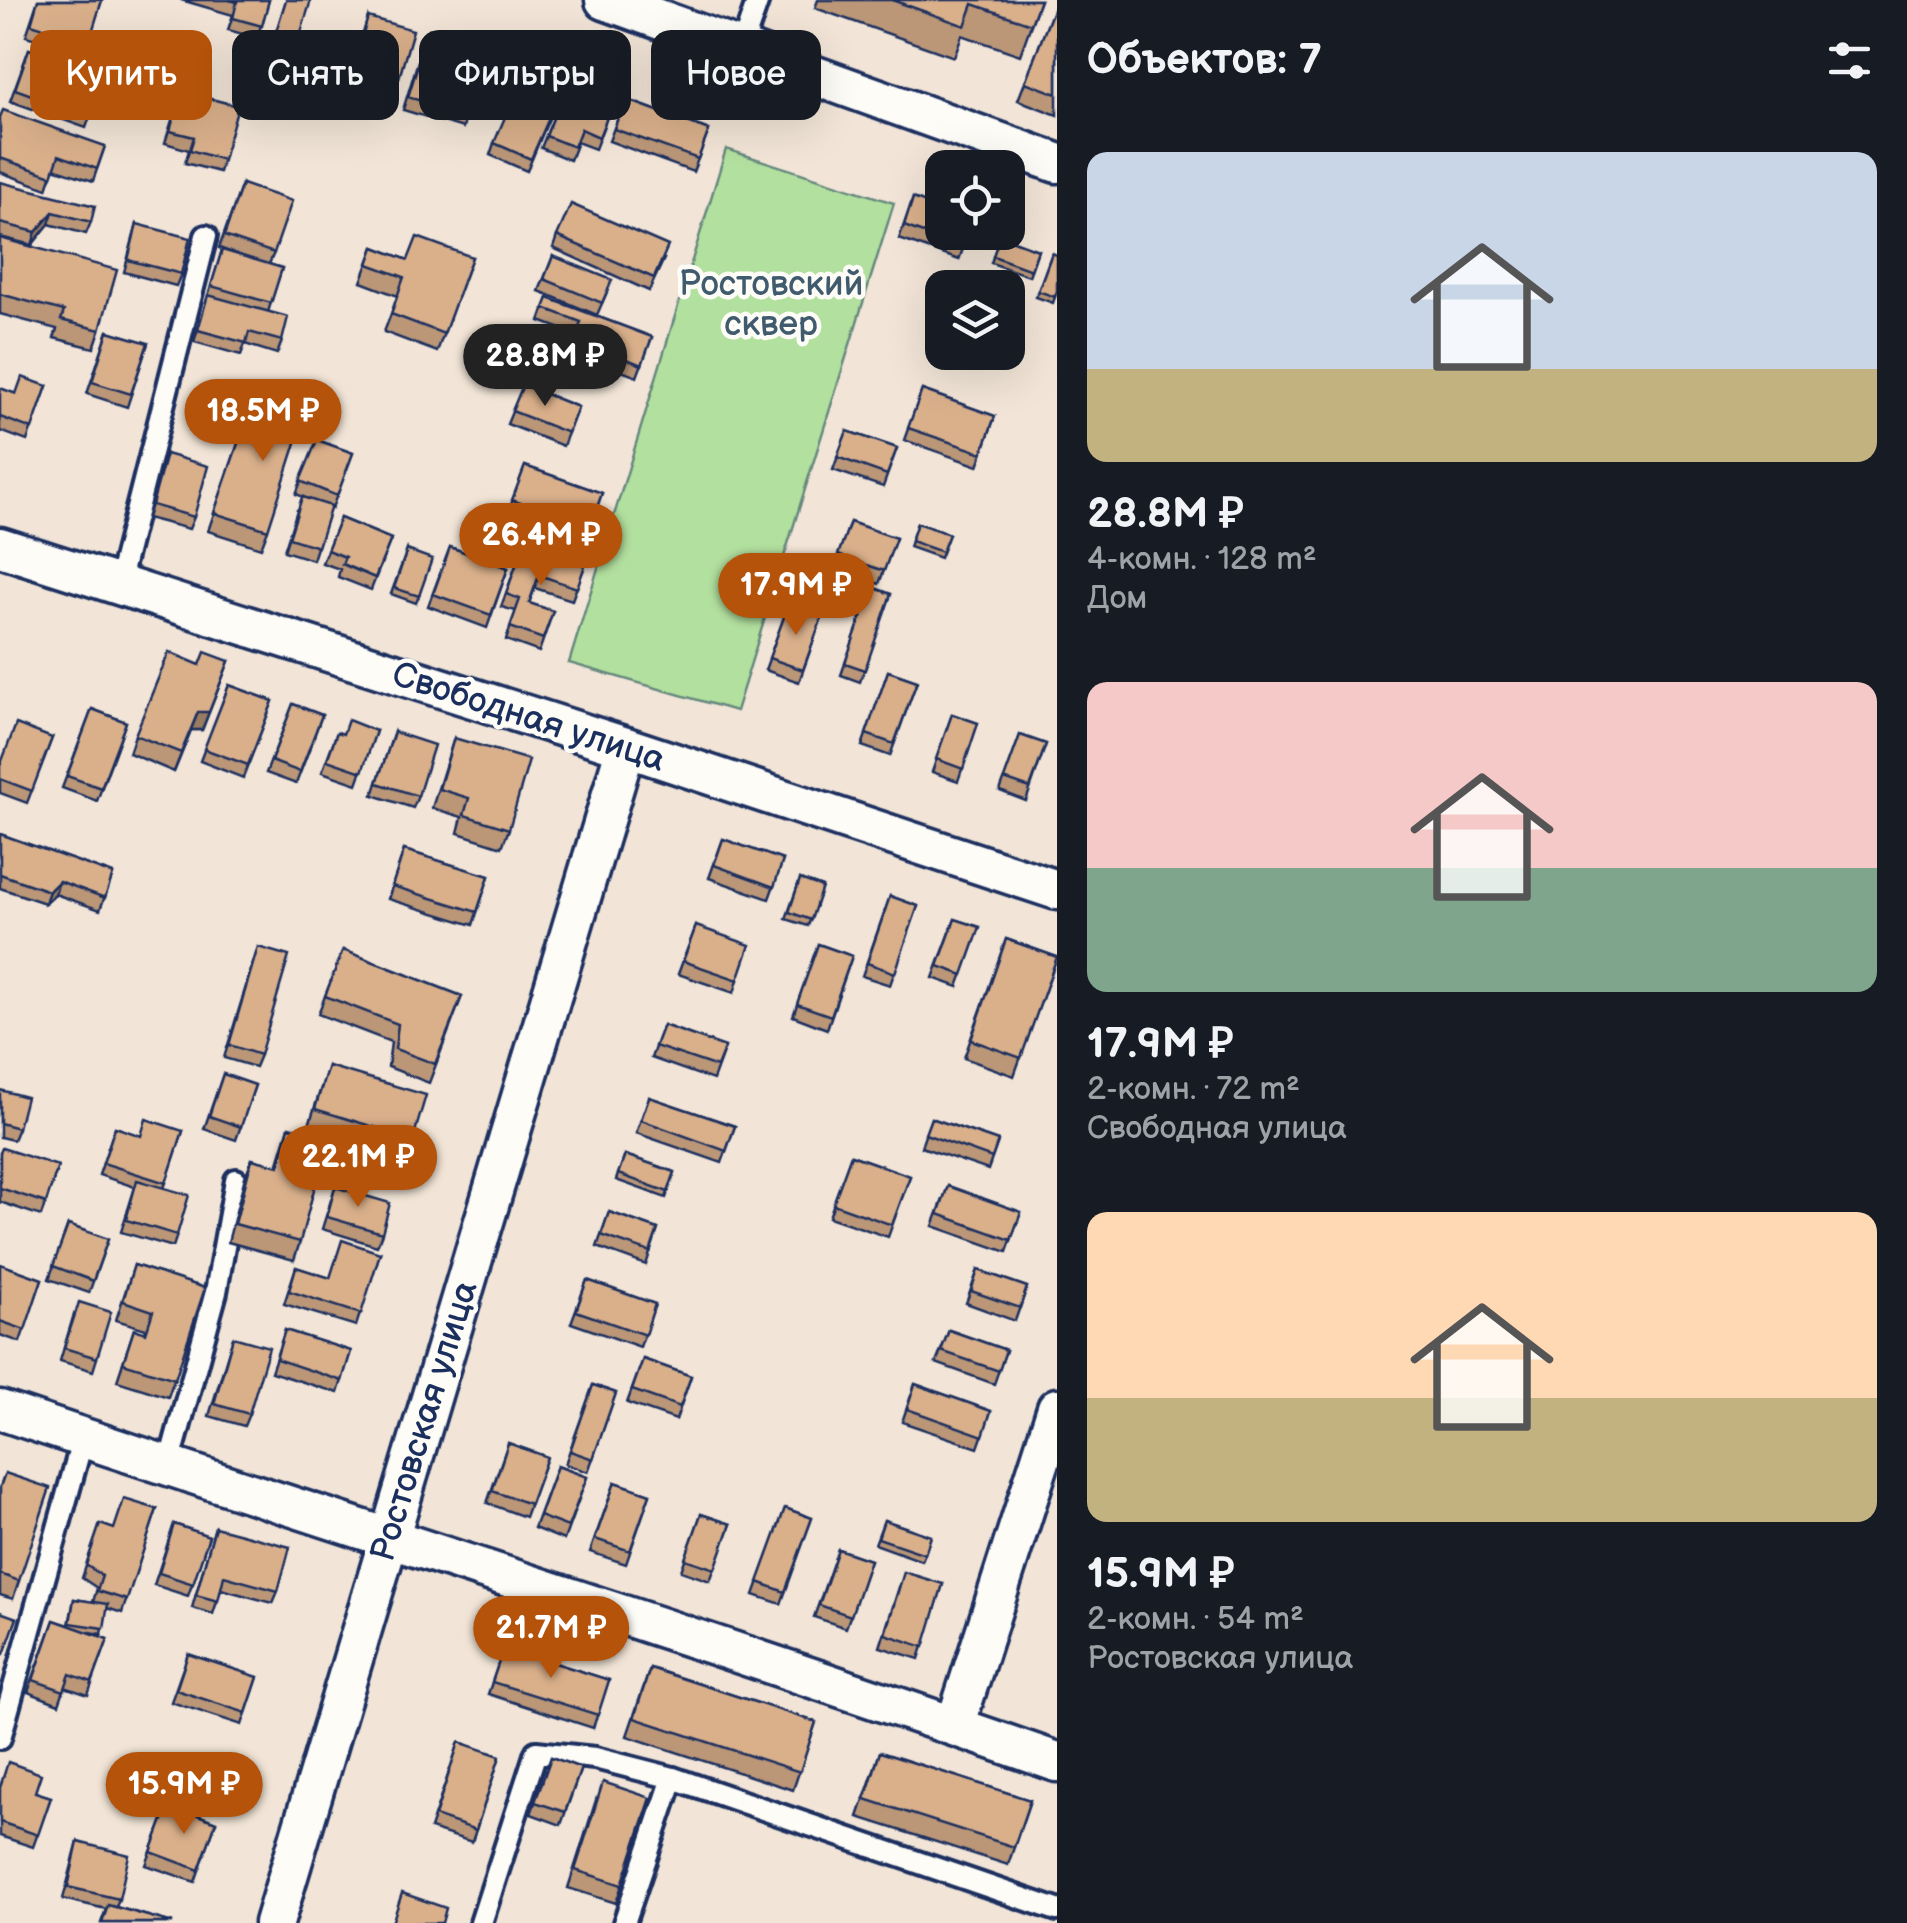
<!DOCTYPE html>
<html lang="ru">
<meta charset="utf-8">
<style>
body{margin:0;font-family:"Balsamiq Sans",sans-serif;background:#20242c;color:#f1f3f6;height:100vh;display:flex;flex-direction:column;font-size:38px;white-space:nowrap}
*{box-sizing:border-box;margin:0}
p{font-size:32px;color:#9ea1a6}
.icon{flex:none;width:55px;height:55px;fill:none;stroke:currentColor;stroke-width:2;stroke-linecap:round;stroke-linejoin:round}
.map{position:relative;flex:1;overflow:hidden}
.side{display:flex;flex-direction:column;background:#171b24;width:850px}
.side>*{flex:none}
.banner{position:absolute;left:30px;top:30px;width:875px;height:90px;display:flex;gap:20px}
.buttons{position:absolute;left:925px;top:150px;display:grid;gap:20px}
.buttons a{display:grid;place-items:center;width:100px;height:100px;border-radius:20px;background:#171b24;box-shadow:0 10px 40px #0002;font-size:50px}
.price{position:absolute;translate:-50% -85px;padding:0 22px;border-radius:35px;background:#b45309;color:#fff;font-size:32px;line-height:65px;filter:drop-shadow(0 2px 5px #0008)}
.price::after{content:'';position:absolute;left:50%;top:60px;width:30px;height:22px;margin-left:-15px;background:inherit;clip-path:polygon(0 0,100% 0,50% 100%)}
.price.current{background:#222;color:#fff}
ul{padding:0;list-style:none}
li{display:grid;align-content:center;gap:20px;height:530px;padding:0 30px}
li span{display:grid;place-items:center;height:310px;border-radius:20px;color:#555}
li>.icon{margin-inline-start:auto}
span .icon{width:180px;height:180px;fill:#fffc;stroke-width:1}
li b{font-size:42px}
h2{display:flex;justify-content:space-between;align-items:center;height:120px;padding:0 30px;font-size:42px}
.chip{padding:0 35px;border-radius:20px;background:#171b24;box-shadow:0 10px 40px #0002;font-size:35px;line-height:90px}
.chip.current{background:#b45309;color:#fff}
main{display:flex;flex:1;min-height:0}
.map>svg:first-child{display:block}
</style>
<main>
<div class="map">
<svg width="1057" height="1923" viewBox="0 0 1057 1923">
<rect width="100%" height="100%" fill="#f2e5d7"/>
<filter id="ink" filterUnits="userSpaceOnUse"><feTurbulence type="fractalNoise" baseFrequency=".01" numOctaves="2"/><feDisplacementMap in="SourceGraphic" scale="20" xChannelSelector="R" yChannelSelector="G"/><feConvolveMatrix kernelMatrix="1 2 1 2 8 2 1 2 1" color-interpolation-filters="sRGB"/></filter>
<g filter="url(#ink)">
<path fill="#b2e09e" stroke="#66887e" stroke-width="2.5" d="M726,149L894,203L736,711L569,663Z"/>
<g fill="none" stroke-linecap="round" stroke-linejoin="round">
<defs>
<g id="lane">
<path d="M741,49L758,0"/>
<path d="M118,584L206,236"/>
<path d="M168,1468L216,1292L236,1180"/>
<path d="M0,1738L83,1438"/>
<path d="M481,1923L536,1752L595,1758L673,1778L1057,1910"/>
<path d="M624,1923L673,1778"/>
</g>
<g id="street">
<path d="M605,0L1057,163"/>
<path d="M0,547L626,747L1057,890"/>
<path d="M0,1410C352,1528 707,1639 1057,1762"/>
<path d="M955,1726L1057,1408"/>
<path d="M274,1923L626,747"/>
</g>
</defs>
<use href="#lane" stroke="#1b2f5e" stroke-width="28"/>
<use href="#street" stroke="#1b2f5e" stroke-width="45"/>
<use href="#lane" stroke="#fdfcf7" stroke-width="20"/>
<use href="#street" stroke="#fdfcf7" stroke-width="38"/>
</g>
<g fill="#bb9778" stroke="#1b2f5e" stroke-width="2.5">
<path d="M38,0H102L84,54L26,36Z"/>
<path d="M181,0H269L257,38L228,30L233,15Z"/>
<path d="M286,0L294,55L290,68L267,61Z"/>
<path d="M818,0H1040L1020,55L962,35L954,57L815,8Z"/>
<path d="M1057,0V115L1018,100Z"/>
<path d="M368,17L399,78L394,91L386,88L378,110L343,99Z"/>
<path d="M424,41L467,115L463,128L403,110Z"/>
<path d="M29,49L105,75L86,128L10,101Z"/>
<path d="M570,76L616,94L595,149L577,142L570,160L541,148Z"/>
<path d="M181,91L223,160L219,172L185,163L189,150L165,143Z"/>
<path d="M625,99L709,130L693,172L609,141Z"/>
<path d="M544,116L549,118L527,171L490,155L494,143Z"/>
<path d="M0,117L105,146L93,181L54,168L47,189L0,172Z"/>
<path d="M0,182L91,222L86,234L49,224L32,245L0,237Z"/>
<path d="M242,184L274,253L269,264L282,268L268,312L282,341L277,354L245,344L241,355L194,342L222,250L250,259L219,248Z"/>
<path d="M913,198L969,232L959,260L899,239Z"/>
<path d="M137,224L181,274L176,286L124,272Z"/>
<path d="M557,236L664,259L649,291L553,248Z"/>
<path d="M1000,236L1038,250L1029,276L991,263Z"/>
<path d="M0,238L100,330L94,348L54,338L57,329L0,314Z"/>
<path d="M374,247L408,260L472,257L437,352L384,332L398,296L361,282Z"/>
<path d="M1052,253L1057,291L1053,303L1036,297Z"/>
<path d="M553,256L607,292L597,315L539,291Z"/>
<path d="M548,298L652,337L637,377L571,352L577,335L540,321Z"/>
<path d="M108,331L148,343L127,407L87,394Z"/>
<path d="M523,385L578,407L563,446L507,424Z"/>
<path d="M47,386L27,441L0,431V388L16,394Z"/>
<path d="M922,390L995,416L978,466L904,440Z"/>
<path d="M243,429L268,530L261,548L208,531Z"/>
<path d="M847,431L897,448L883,487L833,470Z"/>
<path d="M317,440L353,453L332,508L330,507L313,560L284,551L297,510L316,502L296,494Z"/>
<path d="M166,454L194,517L189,529L147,518Z"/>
<path d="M525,466L602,493L585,540L508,513Z"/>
<path d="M340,518L391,539L371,590L338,577L340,569L322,563Z"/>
<path d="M850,522L896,538L879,584L834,568Z"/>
<path d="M917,523L949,534L940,558L909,547Z"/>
<path d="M450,547L508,568L487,628L428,606Z"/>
<path d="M407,550L419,596L416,603L391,594Z"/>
<path d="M520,554L547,564L587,560L572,600L535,588L529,603L553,611L539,652L506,640L516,611L501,607Z"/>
<path d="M872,587L891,594L860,682L841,675Z"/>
<path d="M788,606L822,617L799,682L765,670Z"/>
<path d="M229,661L202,730H191L174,772L129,753L135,735L200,665Z"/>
<path d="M888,671L917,681L890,756L862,746Z"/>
<path d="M229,685L273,701L243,778L200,761Z"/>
<path d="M293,704L322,715L296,784L266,773Z"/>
<path d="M92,709L126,722L97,801L62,788Z"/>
<path d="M952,714L978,723L958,781L932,772Z"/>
<path d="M376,731L357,784L322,772L337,732L343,734Z"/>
<path d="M394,732L418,796L413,808L373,795Z"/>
<path d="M1020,735L1046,744L1026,801L1000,791Z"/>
<path d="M52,738L27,803L0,793V766Z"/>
<path d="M454,738L509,829L502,847L458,833L462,817L432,808Z"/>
<path d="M0,834L113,874L100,910L55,894L45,903L0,888Z"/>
<path d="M723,839L783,860L769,899L709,878Z"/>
<path d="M404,850L489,876L473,925L388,899Z"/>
<path d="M800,879L822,887L808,926L786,919Z"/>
<path d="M890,896L918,906L890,985L862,976Z"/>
<path d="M955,919L980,927L958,987L933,978Z"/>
<path d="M696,926L738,980L734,993L678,974Z"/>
<path d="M1006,939L1057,957L1014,1076L964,1058Z"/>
<path d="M818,944L852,956L827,1029L793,1016Z"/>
<path d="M258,947L260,1055L255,1067L224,1058Z"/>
<path d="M343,950L462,996L429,1083L388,1067L391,1042L318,1014Z"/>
<path d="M663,1025L725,1047L713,1080L651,1058Z"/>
<path d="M328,1066L413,1139L406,1157L308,1128Z"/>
<path d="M223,1074L255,1085L236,1140L204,1129Z"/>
<path d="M0,1090L18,1128L13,1140L0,1137Z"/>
<path d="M649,1097L735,1126L722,1163L636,1133Z"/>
<path d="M931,1118L998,1141L988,1170L921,1147Z"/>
<path d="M115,1127L140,1136L183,1131L164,1188L177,1235L173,1247L121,1232L135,1187L99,1175Z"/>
<path d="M289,1127L300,1242L294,1260L228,1242L245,1177L252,1159L277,1166Z"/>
<path d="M0,1153L58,1166L41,1216L0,1202Z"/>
<path d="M625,1155L675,1172L666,1198L616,1180Z"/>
<path d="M851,1155L910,1176L888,1237L829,1217Z"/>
<path d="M948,1186L1021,1212L1007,1252L933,1226Z"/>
<path d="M335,1187L382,1233L377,1246L322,1229Z"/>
<path d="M609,1212L658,1229L646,1265L597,1247Z"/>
<path d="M68,1225L108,1239L89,1293L49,1279Z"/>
<path d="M380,1253L356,1326L284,1304L296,1267L330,1278Z"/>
<path d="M0,1264L42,1279L20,1342L0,1335Z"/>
<path d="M134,1265L205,1288L168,1397L117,1381L134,1329L145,1333L146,1329L116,1320Z"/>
<path d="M978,1270L1027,1287L1015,1321L966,1303Z"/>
<path d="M587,1280L655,1304L640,1347L571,1323Z"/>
<path d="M74,1314L97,1358L93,1371L60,1361Z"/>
<path d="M285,1330L351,1351L338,1393L271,1372Z"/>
<path d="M949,1330L1006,1350L994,1384L936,1363Z"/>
<path d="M233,1337L249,1414L244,1426L209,1416Z"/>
<path d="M643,1359L691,1376L676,1420L627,1403Z"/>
<path d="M915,1384L991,1411L978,1448L902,1422Z"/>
<path d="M593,1385L616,1393L588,1472L565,1464Z"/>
<path d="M508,1443L547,1457L525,1517L487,1503Z"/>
<path d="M557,1466L587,1477L564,1540L534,1528Z"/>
<path d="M615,1482L650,1494L626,1564L590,1552Z"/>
<path d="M0,1486L19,1581L13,1599L0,1595Z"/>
<path d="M785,1508L812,1518L781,1604L754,1595Z"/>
<path d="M157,1509L122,1613L107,1608L102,1634L90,1632L108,1639L88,1695L65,1687L59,1704L28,1692L54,1620L69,1625L74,1599L93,1602L97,1588L82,1578L100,1524L114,1529Z"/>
<path d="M701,1514L731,1524L710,1581L681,1571Z"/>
<path d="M884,1520L931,1536L922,1561L875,1544Z"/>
<path d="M174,1524L209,1536L188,1596L154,1585Z"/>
<path d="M215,1527L278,1591L273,1603L221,1589L213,1614L192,1608Z"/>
<path d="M838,1549L870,1560L846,1628L814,1617Z"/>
<path d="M900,1584H943L919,1659L880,1647Z"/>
<path d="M504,1647L609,1680L593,1728L488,1694Z"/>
<path d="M188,1654L258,1677L242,1725L171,1702Z"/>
<path d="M650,1668L816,1722L793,1790L627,1736Z"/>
<path d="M459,1742L500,1756L472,1842L430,1829Z"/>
<path d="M880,1752L1030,1800L1008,1865L858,1817Z"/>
<path d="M551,1757L581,1768L561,1825L531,1814Z"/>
<path d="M0,1786L35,1792L51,1797L33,1847L0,1836Z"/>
<path d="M596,1800L622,1885L616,1903L568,1888Z"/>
<path d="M169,1804L216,1822L195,1882L146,1865Z"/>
<path d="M78,1842L119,1899L116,1907L173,1923H101L106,1909L63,1899Z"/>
</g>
<g fill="#997b61" stroke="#1b2f5e" stroke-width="2.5">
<path d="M53,212L49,224L32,245L36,232Z"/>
<path d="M229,661L202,730H191L174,772L198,712Z"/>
<path d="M59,881L55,894L45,903L49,891Z"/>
</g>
<g fill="#dab08b" stroke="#1b2f5e" stroke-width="2.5">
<path d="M38,0H102L89,42L31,24Z"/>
<path d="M229,0H269L262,26L233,18L237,2Z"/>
<path d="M286,0H311L294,55L271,48Z"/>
<path d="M892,0H1040L1031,24L973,4L965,26Z"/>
<path d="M1057,0V94L1025,82Z"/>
<path d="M368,17L413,30L399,78L389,76L383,97L348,87Z"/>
<path d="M429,29L488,47L467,115L408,97Z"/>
<path d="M29,49L105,75L90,116L15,89Z"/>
<path d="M525,70L557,83L543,115L549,118L531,159L494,143Z"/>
<path d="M570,76L616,94L599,137L581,129L574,147L546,136Z"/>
<path d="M181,91L238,106L223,160L190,150L194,137L170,131Z"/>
<path d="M625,99L709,130L698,159L614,129Z"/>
<path d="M3,110L105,146L97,169L59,155L52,176L0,158V117Z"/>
<path d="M0,182L95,206L91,222L53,212L36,232L0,223Z"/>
<path d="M242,184L292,201L274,253L224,236Z"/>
<path d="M913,198L942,209V232H969L964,248L904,226Z"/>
<path d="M571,204L668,246L654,278L557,236Z"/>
<path d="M137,224L190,238L181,274L128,260Z"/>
<path d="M1000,236L1038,250L1031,270L993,256Z"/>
<path d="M417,237L472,257L444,334L391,314L404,277L368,264L374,247L408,260Z"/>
<path d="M0,238L117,270L100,330L61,320L64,311L0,294Z"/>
<path d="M222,250L282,268L271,303L211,286Z"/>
<path d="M1052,253L1057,255V291L1055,297L1038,291Z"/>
<path d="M553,256L612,280L602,303L544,279Z"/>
<path d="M208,295L288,317L282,341L249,332L246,343L198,330Z"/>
<path d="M548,298L652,337L642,365L575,339L581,322L544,308Z"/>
<path d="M108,331L148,343L131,394L92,382Z"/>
<path d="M22,377L47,386L32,429L0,417V388L16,394Z"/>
<path d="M523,385L578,407L568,433L512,411Z"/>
<path d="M281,387L311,396L268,530L214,513L243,429L264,439Z"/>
<path d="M922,390L995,416L982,453L908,428Z"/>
<path d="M847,431L897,448L887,475L837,457Z"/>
<path d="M317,440L353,453L337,496L300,481Z"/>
<path d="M166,454L208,466L194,517L152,505Z"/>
<path d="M525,466L602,493L590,528L512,500Z"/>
<path d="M302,497L331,506L318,547L289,538Z"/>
<path d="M340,518L391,539L375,578L342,564L345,557L327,550Z"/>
<path d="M850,522L896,538L884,571L838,555Z"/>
<path d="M917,523L949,534L942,552L911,541Z"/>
<path d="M450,547L508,568L491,615L433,594Z"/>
<path d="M553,548L587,560L577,588L539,575L529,603L553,611L543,639L510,627L520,599L506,594L520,554L547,564Z"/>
<path d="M407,550L432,559L419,596L394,588Z"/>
<path d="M872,587L891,594L865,670L845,663Z"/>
<path d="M788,606L822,617L803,670L769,658Z"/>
<path d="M169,652L200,665L205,652L229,661L209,712H198L181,753L135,735Z"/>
<path d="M888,671L917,681L894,744L866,734Z"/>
<path d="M229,685L273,701L248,765L204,749Z"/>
<path d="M293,704L322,715L300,772L271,761Z"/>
<path d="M92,709L126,722L101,788L67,776Z"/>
<path d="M952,714L978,723L963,769L936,759Z"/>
<path d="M348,720L376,731L362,772L327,760L337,732L343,734Z"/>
<path d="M16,724L52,738L32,791L0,779V766Z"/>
<path d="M394,732L434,745L418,796L377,783Z"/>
<path d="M1020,735L1046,744L1030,788L1004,779Z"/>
<path d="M454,738L529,760L509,829L464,815L469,798L439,789Z"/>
<path d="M0,834L113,874L105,898L59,881L49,891L0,874Z"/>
<path d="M723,839L783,860L774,887L714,865Z"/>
<path d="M404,850L489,876L477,912L392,886Z"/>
<path d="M800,879L822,887L811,920L789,912Z"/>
<path d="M890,896L918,906L895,973L867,963Z"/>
<path d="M955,919L980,927L963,975L938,966Z"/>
<path d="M696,926L750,945L738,980L683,961Z"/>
<path d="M1006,939L1057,957L1021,1058L971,1040Z"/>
<path d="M818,944L852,956L831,1016L797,1004Z"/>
<path d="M258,947L289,956L260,1055L229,1045Z"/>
<path d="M343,950L462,996L435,1064L395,1049L398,1024L325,996Z"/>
<path d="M663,1025L725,1047L717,1067L655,1046Z"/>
<path d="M328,1066L426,1095L413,1139L315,1109Z"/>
<path d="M223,1074L255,1085L241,1127L209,1116Z"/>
<path d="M0,1090L26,1097L18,1128L0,1123Z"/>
<path d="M649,1097L735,1126L726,1151L641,1120Z"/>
<path d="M931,1118L998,1141L992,1158L925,1134Z"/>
<path d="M146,1119L183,1131L166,1183L103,1163L115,1127L141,1136Z"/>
<path d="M289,1127L328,1137L300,1242L235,1224L252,1159L279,1166Z"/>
<path d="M2,1148L58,1166L46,1203L0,1188V1153Z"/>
<path d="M625,1155L675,1172L668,1192L618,1174Z"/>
<path d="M851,1155L910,1176L892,1225L833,1204Z"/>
<path d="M137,1180L189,1195L177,1235L126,1220Z"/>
<path d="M948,1186L1021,1212L1011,1240L938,1214Z"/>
<path d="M335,1187L390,1203L382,1233L327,1217Z"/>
<path d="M609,1212L658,1229L650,1252L601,1235Z"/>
<path d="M68,1225L108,1239L93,1281L53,1266Z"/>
<path d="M342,1240L380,1253L361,1314L289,1291L296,1267L330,1278Z"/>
<path d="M0,1264L42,1279L25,1330L0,1321Z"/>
<path d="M134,1265L205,1288L175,1379L123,1363L134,1329L146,1333L153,1311L123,1301Z"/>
<path d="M978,1270L1027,1287L1020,1308L971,1291Z"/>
<path d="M587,1280L655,1304L645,1335L576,1311Z"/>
<path d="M79,1302L111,1312L97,1358L64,1348Z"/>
<path d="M285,1330L351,1351L342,1381L276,1359Z"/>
<path d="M949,1330L1006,1350L999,1371L941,1351Z"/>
<path d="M233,1337L269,1347L249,1414L214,1404Z"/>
<path d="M643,1359L691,1376L680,1407L632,1390Z"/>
<path d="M915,1384L991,1411L983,1436L907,1409Z"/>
<path d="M593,1385L616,1393L593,1459L570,1451Z"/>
<path d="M508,1443L547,1457L530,1504L492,1491Z"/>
<path d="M557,1466L587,1477L568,1527L539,1516Z"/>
<path d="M5,1473L50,1488L19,1581L0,1574V1487Z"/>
<path d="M615,1482L650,1494L630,1551L595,1539Z"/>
<path d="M124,1499L157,1509L127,1600L97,1591L102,1576L86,1565L100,1524L114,1529Z"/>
<path d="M785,1508L812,1518L785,1592L758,1582Z"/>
<path d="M701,1514L731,1524L715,1569L685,1559Z"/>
<path d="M884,1520L931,1536L925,1554L878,1538Z"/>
<path d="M174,1524L209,1536L193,1584L159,1573Z"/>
<path d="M215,1527L290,1547L278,1591L224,1576L218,1601L196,1595Z"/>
<path d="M838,1549L870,1560L851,1616L819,1605Z"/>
<path d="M904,1572L943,1584L924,1647L885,1634Z"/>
<path d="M74,1599L108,1604L104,1628L70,1623Z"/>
<path d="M0,1612L17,1618L4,1654L0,1653Z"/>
<path d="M54,1620L108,1639L92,1682L70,1674L64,1691L33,1680Z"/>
<path d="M504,1647L609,1680L598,1715L492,1682Z"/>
<path d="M188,1654L258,1677L246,1713L176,1690Z"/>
<path d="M650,1668L816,1722L800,1772L634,1718Z"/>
<path d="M459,1742L500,1756L476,1830L435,1816Z"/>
<path d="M880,1752L1030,1800L1014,1847L865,1799Z"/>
<path d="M551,1757L581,1768L565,1812L535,1802Z"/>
<path d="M8,1762L41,1774L35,1792L51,1797L38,1835L0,1822V1787Z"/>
<path d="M603,1782L651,1798L622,1885L575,1870Z"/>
<path d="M169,1804L216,1822L199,1870L151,1852Z"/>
<path d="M78,1842L129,1855L119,1899L68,1887Z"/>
<path d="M402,1893L446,1908L442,1923H392Z"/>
<path d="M108,1905L173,1923H102Z"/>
</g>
</g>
<g text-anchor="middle" stroke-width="9" stroke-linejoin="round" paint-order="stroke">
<g font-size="35" fill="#415b6e" stroke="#fdfcf7">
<text x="771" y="295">Ростовский<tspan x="771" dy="40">сквер</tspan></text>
</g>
<g font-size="35" fill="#1b2f5e" stroke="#fdfcf7">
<text transform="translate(529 716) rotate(18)" y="12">Свободная улица</text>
<text transform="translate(423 1421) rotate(-73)" y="12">Ростовская улица</text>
</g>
</g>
</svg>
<div class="buttons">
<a><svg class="icon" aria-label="locate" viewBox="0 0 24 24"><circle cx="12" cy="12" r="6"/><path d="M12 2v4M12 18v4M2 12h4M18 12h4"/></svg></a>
<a><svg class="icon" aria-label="layers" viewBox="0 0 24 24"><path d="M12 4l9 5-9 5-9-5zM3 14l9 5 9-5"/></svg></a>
</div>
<b class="price current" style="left:545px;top:409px">28.8M ₽</b>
<b class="price" style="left:263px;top:464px">18.5M ₽</b>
<b class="price" style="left:541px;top:588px">26.4M ₽</b>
<b class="price" style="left:796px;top:638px">17.9M ₽</b>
<b class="price" style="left:358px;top:1210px">22.1M ₽</b>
<b class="price" style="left:551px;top:1681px">21.7M ₽</b>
<b class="price" style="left:184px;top:1837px">15.9M ₽</b>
<div class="banner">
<a class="chip current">Купить</a>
<a class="chip">Снять</a>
<a class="chip">Фильтры</a>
<a class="chip">Новое</a>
</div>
</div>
<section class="side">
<h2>Объектов: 7<svg class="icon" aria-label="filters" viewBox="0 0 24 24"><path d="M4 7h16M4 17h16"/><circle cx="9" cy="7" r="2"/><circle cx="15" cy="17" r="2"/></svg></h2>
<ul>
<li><span style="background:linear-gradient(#c9d6e8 70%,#c2b280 0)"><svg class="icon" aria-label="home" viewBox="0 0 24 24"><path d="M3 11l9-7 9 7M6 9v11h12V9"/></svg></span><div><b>28.8M ₽</b><p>4-комн. · 128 m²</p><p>Дом</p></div></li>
<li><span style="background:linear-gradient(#f6c9c9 60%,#7fa58c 0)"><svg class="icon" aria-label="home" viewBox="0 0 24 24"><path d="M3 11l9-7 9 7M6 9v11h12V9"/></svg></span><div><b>17.9M ₽</b><p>2-комн. · 72 m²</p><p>Свободная улица</p></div></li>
<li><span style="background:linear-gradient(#ffd9b3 60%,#c2b280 0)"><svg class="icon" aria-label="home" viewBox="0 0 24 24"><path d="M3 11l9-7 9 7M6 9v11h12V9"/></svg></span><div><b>15.9M ₽</b><p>2-комн. · 54 m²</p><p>Ростовская улица</p></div></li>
</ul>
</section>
</main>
